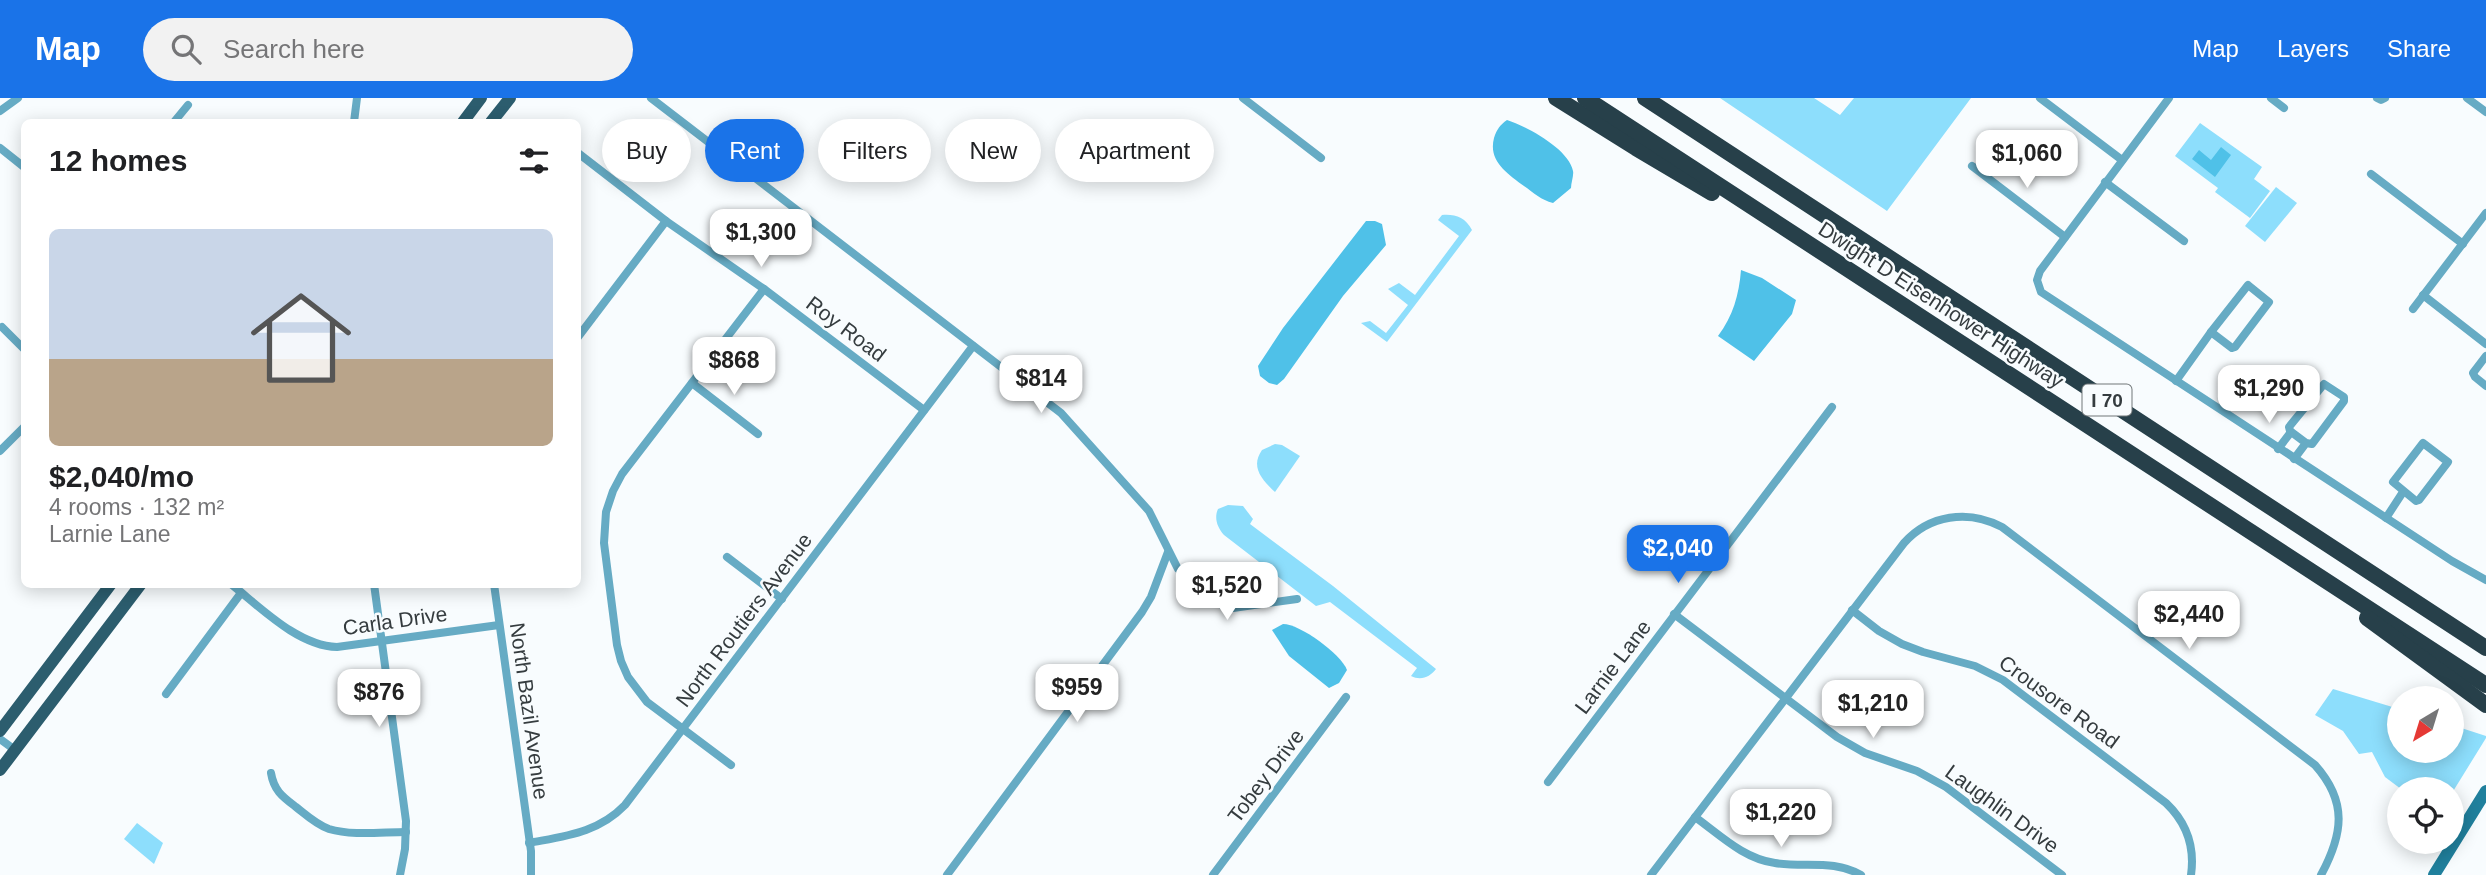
<!DOCTYPE html>
<meta charset="utf-8">
<style>
body{margin:0;font-family:Arial,sans-serif;background:#f2f2f2;color:#202124;height:100vh;display:flex;flex-direction:column;font-size:26px;white-space:nowrap}
*{box-sizing:border-box;margin:0}
p{font-size:23px;color:#757577}
.icon{flex:none;width:38px;height:38px;fill:none;stroke:currentColor;stroke-width:2;stroke-linecap:round;stroke-linejoin:round}
.map{position:relative;flex:1;overflow:hidden}
.panel{position:absolute;left:21px;top:21px;width:560px;height:469px;display:flex;flex-direction:column;background:#fff;border-radius:10px;box-shadow:0 4px 18px #0003}
.panel>*{flex:none}
.banner{position:absolute;left:602px;top:21px;width:665px;height:63px;display:flex;gap:14px}
.needle{width:46px;rotate:218deg}
.fabs{position:absolute;left:2387px;top:588px;display:grid;gap:14px}
.fabs a{display:grid;place-items:center;width:77px;height:77px;border-radius:50%;background:#fff;box-shadow:0 4px 18px #0003;font-size:35px}
.price{position:absolute;translate:-50% -60px;padding:0 16px;border-radius:14px;background:#fff;color:#222;font-size:23px;line-height:46px;filter:drop-shadow(0 2px 4px #0008)}
.price::after{content:'';position:absolute;left:50%;top:42px;width:21px;height:16px;margin-left:-10px;background:inherit;clip-path:polygon(0 0,100% 0,50% 100%)}
.price.selected{background:#1a73e8;color:#fff}
ul{padding:0;list-style:none}
li{display:grid;align-content:center;gap:14px;height:371px;padding:0 28px}
li span{display:grid;place-items:center;height:217px;border-radius:10px;color:#555}
li>.icon{margin-inline-start:auto}
span .icon{width:126px;height:126px;fill:#fffc;stroke-width:1}
li b{font-size:30px}
h2{display:flex;justify-content:space-between;align-items:center;height:84px;padding:0 28px;font-size:30px}
.tag{padding:0 24px;border-radius:32px;background:#fff;box-shadow:0 4px 18px #0003;font-size:24px;line-height:63px}
.tag.selected{background:#1a73e8;color:#fff}
header{display:flex;align-items:center;gap:42px;box-sizing:border-box;height:98px;padding:0 35px;background:#1a73e8;color:#fff}
header strong{font-size:33px}
nav{display:flex;gap:38px;margin-inline-start:auto;font-size:24px}
.search{width:490px;height:63px;background:#f2f2f2;display:flex;align-items:center;gap:18px;box-sizing:border-box;padding:0 24px;border-radius:38px;color:#757577;font-size:26px}
.map>svg:first-child{display:block}
</style>
<header>
<strong>Map</strong>
<div class="search"><svg class="icon" aria-label="search" viewBox="0 0 24 24"><circle cx="10" cy="10" r="6"/><path d="M15 15l6 6"/></svg>Search here</div>
<nav><a>Map</a><a>Layers</a><a>Share</a></nav>
</header>
<div class="map">
<svg width="2486" height="777" viewBox="0 0 2486 777">
<rect width="100%" height="100%" fill="#f8fcfe"/>
<g fill="#8ddefc">
<path d="M1720,0H1814L1840,17L1854,0H1971L1887,113Z"/>
<path d="M2200,25L2262,69L2254,81L2270,93L2250,120L2215,94L2218,90L2175,58Z"/>
<path d="M2276,89L2297,105L2265,144L2245,128Z"/>
<path d="M1442,117C1455,116 1465,119 1472,132L1387,244L1361,225L1370,223L1386,235L1408,207L1388,191L1399,185L1415,197L1459,138L1438,122Z"/>
<path d="M1275,346L1282,347L1300,358L1275,394C1262,382 1250,369 1262,352Z"/>
<path d="M1228,407L1243,408L1253,421L1250,426L1333,488L1436,571C1430,579 1421,583 1411,578L1417,570L1330,504L1316,508L1224,437C1217,429 1214,420 1218,411Z"/>
<path d="M2333,591L2399,611V653H2452V627L2486,638V640L2452,695V691H2401L2385,679L2372,654L2359,656L2343,633L2315,617Z"/>
<path d="M137,725L163,745L154,766L124,741Z"/>
</g>
<g fill="#4fc1e8">
<path d="M1507,22C1526,28 1569,51 1573,73C1574,77 1571,85 1571,90L1553,105C1541,102 1534,95 1524,88C1507,75 1488,63 1494,40C1497,31 1500,27 1507,22Z"/>
<path d="M2221,49L2231,57L2215,79L2192,61L2199,52L2211,62Z"/>
<path d="M1366,123H1375L1382,126L1386,147L1343,198L1284,281L1277,287L1269,285L1260,278L1258,268L1283,230Z"/>
<path d="M1741,172L1762,180L1796,202L1792,216L1754,263L1718,238C1733,218 1739,197 1741,172Z"/>
<path d="M1283,526C1300,526 1341,556 1347,572L1339,585L1329,590L1289,558L1272,532Z"/>
</g>
<g fill="none" stroke-linecap="round" stroke-linejoin="round">
<g stroke="#66abc4" stroke-width="8">
<path d="M651,0L1061,315L1149,413L1178,471L1223,508L1233,510L1297,501"/>
<path d="M1243,0L1321,60"/>
<path d="M2040,0L2122,62"/>
<path d="M2169,0L2040,173L2037,182L2041,194L2452,463L2486,482"/>
<path d="M2271,0L2284,10"/>
<path d="M2377,0L2381,2L2385,0"/>
<path d="M2467,0L2486,14"/>
<path d="M0,13L18,0"/>
<path d="M174,24L188,7"/>
<path d="M354,24L357,0"/>
<path d="M0,50L24,69"/>
<path d="M578,55L666,123L764,191L924,312"/>
<path d="M1972,68L2065,139"/>
<path d="M2371,76L2463,146"/>
<path d="M2105,84L2184,143"/>
<path d="M2248,187L2269,204L2235,249L2232,250L2211,234Z"/>
<path d="M2423,197L2486,246"/>
<path d="M2413,211L2486,115"/>
<path d="M2,229L24,251"/>
<path d="M578,239L666,123"/>
<path d="M2486,258L2473,275L2475,279L2486,288"/>
<path d="M2176,283L2211,234"/>
<path d="M692,285L758,336"/>
<path d="M2423,345L2448,364L2419,402L2416,403L2393,384Z"/>
<path d="M2278,351L2291,334"/>
<path d="M0,353L24,329"/>
<path d="M2294,361L2306,345L2312,346L2344,303V299L2324,286L2289,329L2290,333L2306,345"/>
<path d="M2386,420L2403,394"/>
<path d="M727,459L782,501"/>
<path d="M231,486C260,509 298,548 337,549L499,527"/>
<path d="M374,486L406,723L405,751L400,777"/>
<path d="M494,486L531,753V777"/>
<path d="M1852,512L1879,533L1902,546L1923,554L1975,568L2003,582L2166,705C2187,725 2195,749 2191,777"/>
<path d="M1674,516L1837,639L1865,655L1917,673L1946,689L2062,777"/>
<path d="M166,596L241,495"/>
<path d="M0,641L15,652"/>
<path d="M731,667L647,604L628,579L621,563L617,547L604,445L606,414L613,393L622,376L764,191"/>
<path d="M271,675C274,693 283,699 296,709C306,717 317,727 329,731C352,738 382,734 406,734"/>
<path d="M1548,684L1832,309"/>
<path d="M1695,719C1720,737 1744,761 1775,765C1805,770 1833,761 1861,777"/>
<path d="M529,745C565,738 598,735 625,707L973,248"/>
<path d="M947,777L1142,514L1151,499L1168,454"/>
<path d="M1213,777L1346,599"/>
<path d="M1651,777L1904,445C1929,417 1968,411 2002,429L2315,667C2348,704 2343,736 2321,777"/>
</g>
<path stroke="#20809d" stroke-width="12" d="M2434,777L2486,693"/>
<g stroke="#2c5d6e" stroke-width="12">
<path d="M463,24L481,0"/>
<path d="M491,24L510,0"/>
<path d="M0,633L111,486"/>
<path d="M0,672L141,486"/>
</g>
<g stroke="#27404a" stroke-width="16">
<path d="M1556,0L1636,50L1712,95"/>
<path d="M1585,0L2486,587"/>
<path d="M1645,0L2486,550"/>
<path d="M2367,520L2486,607"/>
</g>
</g>
<g text-anchor="middle" stroke-width="5" stroke-linejoin="round" paint-order="stroke">
<rect fill="#f8fcfe" stroke="#707678" stroke-width="2" x="2082.5" y="286.5" width="49" height="31" rx="5"/>
<g font-size="19" font-weight="bold" fill="#353c3f">
<text x="2107" y="309">I 70</text>
</g>
<g font-size="21" fill="#353c3f" stroke="#f8fcfe">
<text transform="translate(1941 207) rotate(33)" y="7">Dwight D Eisenhower Highway</text>
<text transform="translate(846 231) rotate(37)" y="7">Roy Road</text>
<text transform="translate(744 522) rotate(-53)" y="7">North Routiers Avenue</text>
<text transform="translate(395 523) rotate(-8)" y="7">Carla Drive</text>
<text transform="translate(1613 569) rotate(-53)" y="7">Larnie Lane</text>
<text transform="translate(2059 604) rotate(36)" y="7">Crousore Road</text>
<text transform="translate(529 613) rotate(82)" y="7">North Bazil Avenue</text>
<text transform="translate(1266 678) rotate(-53)" y="7">Tobey Drive</text>
<text transform="translate(2002 711) rotate(36)" y="7">Laughlin Drive</text>
</g>
</g>
</svg>
<div class="fabs">
<a><svg class="needle" viewBox="-14 -14 28 28"><path d="M0-13l5 13h-10z" fill="#e53935"/><path d="M0 13l5-13h-10z" fill="#757577"/></svg></a>
<a><svg class="icon" aria-label="locate" viewBox="0 0 24 24"><circle cx="12" cy="12" r="6"/><path d="M12 2v4M12 18v4M2 12h4M18 12h4"/></svg></a>
</div>
<b class="price" style="left:2027px;top:92px">$1,060</b>
<b class="price" style="left:761px;top:171px">$1,300</b>
<b class="price" style="left:734px;top:299px">$868</b>
<b class="price" style="left:1041px;top:317px">$814</b>
<b class="price" style="left:2269px;top:327px">$1,290</b>
<b class="price selected" style="left:1678px;top:487px">$2,040</b>
<b class="price" style="left:1227px;top:524px">$1,520</b>
<b class="price" style="left:2189px;top:553px">$2,440</b>
<b class="price" style="left:1077px;top:626px">$959</b>
<b class="price" style="left:379px;top:631px">$876</b>
<b class="price" style="left:1873px;top:642px">$1,210</b>
<b class="price" style="left:1781px;top:751px">$1,220</b>
<div class="banner">
<a class="tag">Buy</a>
<a class="tag selected">Rent</a>
<a class="tag">Filters</a>
<a class="tag">New</a>
<a class="tag">Apartment</a>
</div>
<section class="panel">
<h2>12 homes<svg class="icon" aria-label="filters" viewBox="0 0 24 24"><path d="M4 7h16M4 17h16"/><circle cx="9" cy="7" r="2"/><circle cx="15" cy="17" r="2"/></svg></h2>
<ul>
<li><span style="background:linear-gradient(#c9d6e8 60%,#b9a48a 0)"><svg class="icon" aria-label="home" viewBox="0 0 24 24"><path d="M3 11l9-7 9 7M6 9v11h12V9"/></svg></span><div><b>$2,040/mo</b><p>4 rooms · 132 m²</p><p>Larnie Lane</p></div></li>
</ul>
</section>
</div>
